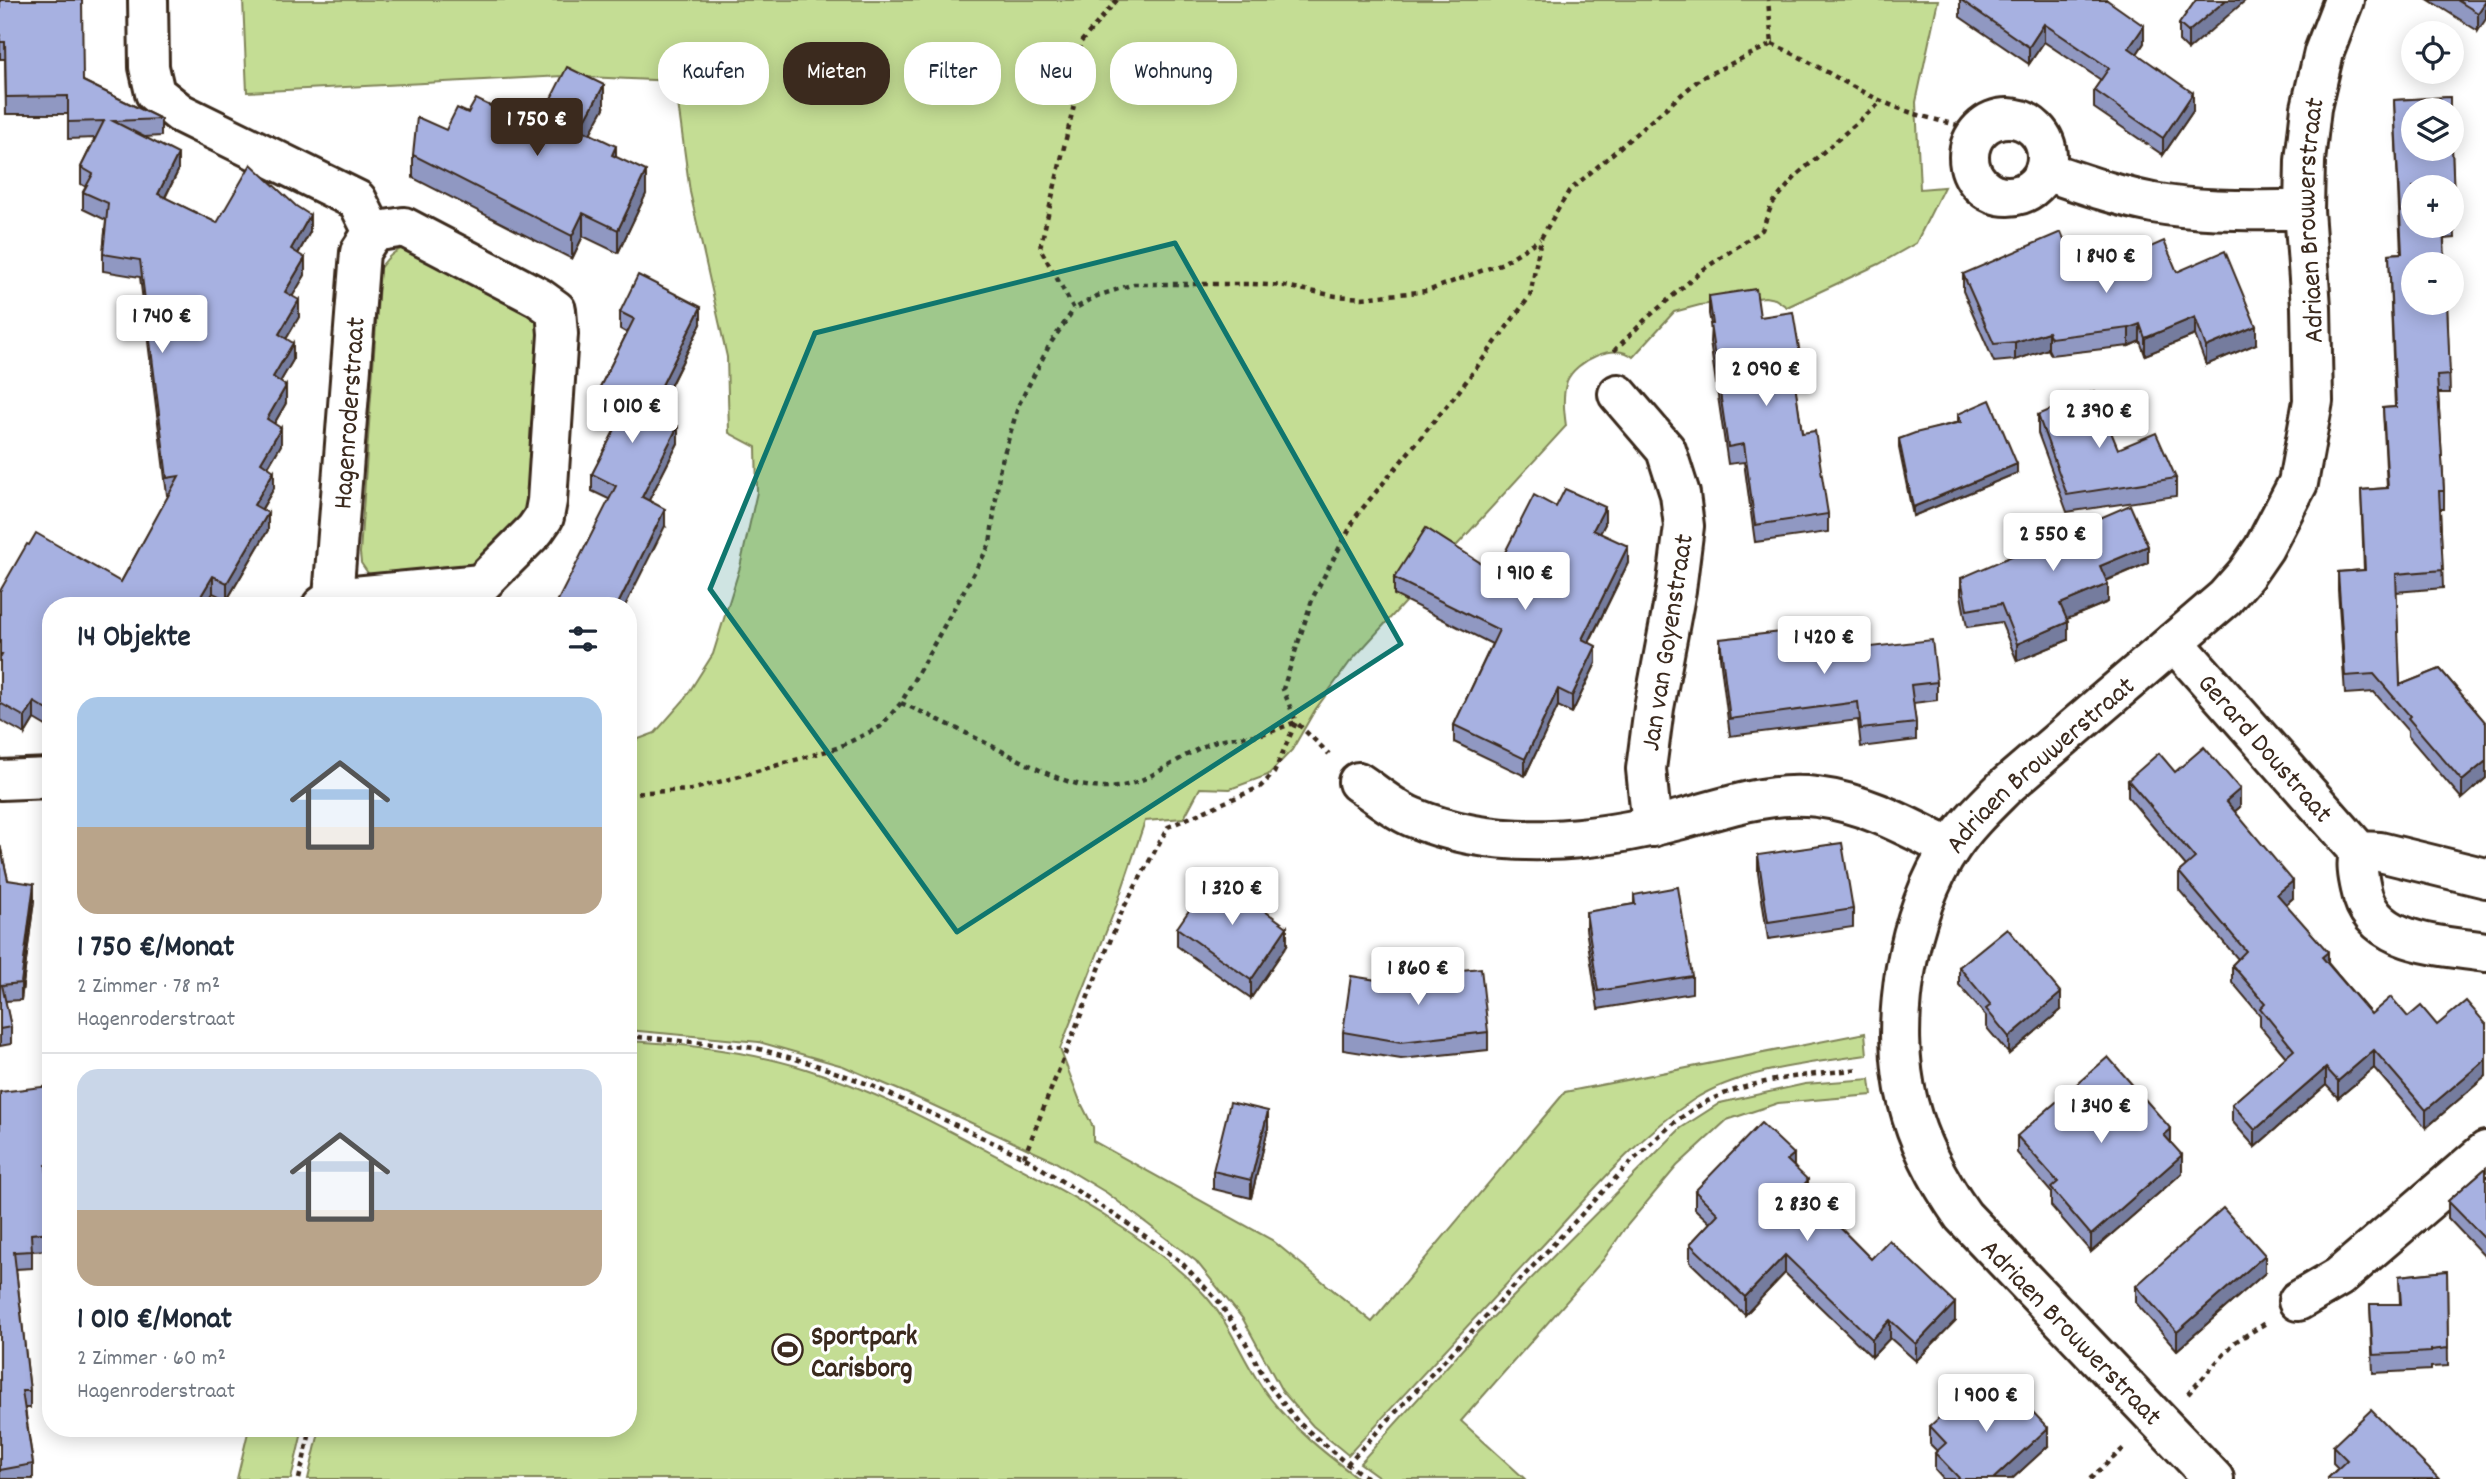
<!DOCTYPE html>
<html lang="de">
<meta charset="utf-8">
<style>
body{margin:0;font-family:Dekko,sans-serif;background:#f6f6f7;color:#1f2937;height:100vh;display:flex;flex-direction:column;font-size:26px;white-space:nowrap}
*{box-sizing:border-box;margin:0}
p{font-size:23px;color:#747a83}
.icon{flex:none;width:38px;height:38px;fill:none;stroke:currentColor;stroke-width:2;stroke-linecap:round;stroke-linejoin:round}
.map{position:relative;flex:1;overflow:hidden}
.drawer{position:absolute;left:42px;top:597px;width:595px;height:840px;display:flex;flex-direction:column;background:#fff;border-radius:28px;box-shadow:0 4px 18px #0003}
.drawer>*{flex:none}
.hud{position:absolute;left:658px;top:42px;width:665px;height:63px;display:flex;gap:14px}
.buttons{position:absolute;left:2401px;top:21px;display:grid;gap:14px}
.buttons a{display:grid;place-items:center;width:63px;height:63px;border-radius:50%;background:#fff;box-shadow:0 4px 18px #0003;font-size:35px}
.price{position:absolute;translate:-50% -60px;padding:0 16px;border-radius:7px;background:#fff;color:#222;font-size:23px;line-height:46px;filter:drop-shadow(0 2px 4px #0008)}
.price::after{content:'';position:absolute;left:50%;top:42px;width:21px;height:16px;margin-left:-10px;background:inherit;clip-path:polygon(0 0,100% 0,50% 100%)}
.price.active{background:#3b2a1e;color:#fff}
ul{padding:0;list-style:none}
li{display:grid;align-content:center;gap:14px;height:371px;padding:0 35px}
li+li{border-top:2px solid #e0e1e3}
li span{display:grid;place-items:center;height:217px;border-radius:21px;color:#555}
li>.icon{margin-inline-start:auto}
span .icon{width:126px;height:126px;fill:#fffc;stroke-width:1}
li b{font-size:30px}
h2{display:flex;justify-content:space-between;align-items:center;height:84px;padding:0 35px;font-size:30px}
.pill{padding:0 24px;border-radius:28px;background:#fff;box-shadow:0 4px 18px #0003;font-size:24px;line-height:63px}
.pill.active{background:#3b2a1e;color:#fff}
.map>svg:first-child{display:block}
</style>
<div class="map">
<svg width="2486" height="1479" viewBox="0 0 2486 1479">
<rect width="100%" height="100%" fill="#fff"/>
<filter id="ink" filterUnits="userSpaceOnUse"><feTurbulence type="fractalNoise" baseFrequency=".0143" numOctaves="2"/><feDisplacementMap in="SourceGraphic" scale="14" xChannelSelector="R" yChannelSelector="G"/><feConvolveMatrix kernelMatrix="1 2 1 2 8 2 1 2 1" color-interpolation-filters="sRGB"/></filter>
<g filter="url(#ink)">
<g fill="#c4dd94" stroke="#808459" stroke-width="2">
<path d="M243,0H1938L1916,102L1920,189L1944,187L1916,243L1879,264L1787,307L1775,299L1765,297L1700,305L1674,312L1633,357C1615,342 1575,361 1567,381C1562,396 1564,411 1566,426L1350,662L1315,710L1292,750L1268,775L1230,789L1200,788L1184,818L1145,821L1117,904L1060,1049L1080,1101L1093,1127V1141L1272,1240L1372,1322L1565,1092L1865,1033L1867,1055C1812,1063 1741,1069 1693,1100C1636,1138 1590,1194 1544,1244C1478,1314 1413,1385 1348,1455L1313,1426L1282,1391L1243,1319L1196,1261L1107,1193L1052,1160L913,1096L843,1066L759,1042L628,1030V743L655,733L684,700L713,654L740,567L757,492L756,447L729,433L727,357L690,192L675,81L563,76L247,92Z"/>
<path d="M408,247L542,317L532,505L481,566L372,579L361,563L360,553L380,268C388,257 394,250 408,247Z"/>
<path d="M628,1041C689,1044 748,1051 806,1069C877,1091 942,1127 1008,1162C1074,1196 1148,1237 1201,1291C1232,1323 1243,1364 1269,1397C1295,1430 1327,1455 1359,1479H308L320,1428H628Z"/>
<path d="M1870,1079L1872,1095L1778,1103L1727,1120L1677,1166L1625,1228L1603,1260L1461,1421L1525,1479H1382L1360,1463L1478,1332L1681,1128L1720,1103L1805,1084Z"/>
<path d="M249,1428H303L291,1479H237Z"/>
</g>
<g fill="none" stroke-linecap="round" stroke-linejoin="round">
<defs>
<g id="minor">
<path d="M148,0L149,67L155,93L180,113L357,200L373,232"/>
<circle cx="2008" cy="157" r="39"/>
<path d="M2045,171C2081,183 2116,196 2153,203C2202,212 2254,210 2304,210"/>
<path d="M1618,394L1666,450L1680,494L1684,526L1676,590L1654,708L1646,769L1652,827"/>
<path d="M322,606L333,598L481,584L535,530L544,517L547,501L558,334L556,310L538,297L404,227L373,232L360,252L333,598"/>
<path id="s1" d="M2174,642L2359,851L2380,852L2486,878"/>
<path d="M0,780L51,778"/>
<path d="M1358,782C1375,793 1393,809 1412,817C1498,853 1594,842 1682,819C1726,807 1771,791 1817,797C1866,803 1908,827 1950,848"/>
<path d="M2359,851C2356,864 2358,876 2361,889C2371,945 2441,945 2486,952"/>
<path d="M2298,1301L2339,1277L2486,1151"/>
<path id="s2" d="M2214,1479L1963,1216C1939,1182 1918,1142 1908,1102C1888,1026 1907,910 1952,846C1967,824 1986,806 2005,787L2225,598L2246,574L2264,548L2298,483L2313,401L2311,307L2304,210L2305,161L2311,108L2324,52L2344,0"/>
</g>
</defs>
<use href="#minor" stroke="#3b2a1e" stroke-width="44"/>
<g stroke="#3b2a1e" stroke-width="4.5" stroke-dasharray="5 5" stroke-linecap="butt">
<path d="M1117,0L1080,43L1074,105L1040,248L1074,309L1097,296L1134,284H1252L1285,286L1336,296L1362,298L1427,291L1503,263L1540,239"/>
<path d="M1772,44C1811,60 1845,85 1884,102C1914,116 1946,122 1978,130"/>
<path d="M1614,351L1646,319L1704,269L1762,230L1772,204L1798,174L1882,101"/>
<path d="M901,703C934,717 966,733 998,749C1032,766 1068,788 1107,788C1151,787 1183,749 1224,739C1236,736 1249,737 1261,734C1273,732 1284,726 1296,722L1329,754"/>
<path d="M628,793L691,790L837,748L880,727L901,703L990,544L1000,467L1019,404L1050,344L1074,309"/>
<path d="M628,1036L756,1048L813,1064L868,1084L1024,1157L1124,1221L1180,1261L1219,1302L1247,1345L1268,1384L1298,1422L1347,1464L1369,1479"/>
<path d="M1024,1157L1123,909L1168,827L1260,787L1274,773L1296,722L1283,689L1313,597L1357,515L1459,391L1530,296L1541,238L1569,191L1701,78L1772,44L1768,0"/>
<path d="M2188,1394L2235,1342L2266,1323"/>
<path d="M1347,1464L1627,1166C1653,1142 1679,1114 1712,1099C1757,1078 1811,1075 1860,1069"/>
<path d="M299,1479L311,1428"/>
<path d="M2090,1479L2125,1447"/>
</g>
<use href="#minor" stroke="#fff" stroke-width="38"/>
</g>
<g fill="#9098c2" stroke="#3b2a1e" stroke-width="2" fill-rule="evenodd">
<path d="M0,0L83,81L161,119V136L144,137L178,171L165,198L217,223L310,232L298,254L305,275L292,296L299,317L286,339L293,360L280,382L286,403L274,424L281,445L268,467L274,488L262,509L268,530L227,600L213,593L205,606H51V729L34,719L25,734L0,720V591L121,582L169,495H167L140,277L103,271V254L106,220L83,209V192L86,187L81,184V167L95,138L68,139V114H6L5,59H0Z"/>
<path d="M1960,0H2107L2144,43L2137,54L2193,111L2163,155L2094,108V90L2101,80L2044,42L2029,64L1960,17Z"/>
<path d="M2196,0L2188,50L2179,41V24Z"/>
<path d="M2429,0H2486L2478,31Z"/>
<path d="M2450,97V110H2413V149H2452V148L2455,238L2444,239L2445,264H2413V303H2447L2450,393H2438L2444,491V509H2440L2443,588L2396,592L2400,685L2440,669L2486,723V778L2462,799L2408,736V731L2374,692L2345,694L2338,590V572L2364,570L2361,490L2387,488L2383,408L2395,407L2389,254L2401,253L2394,100ZM2413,187H2452V226H2413Z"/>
<path d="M604,108L590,133L616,157L646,194L618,253L583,236L572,259L413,178V155L446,130L536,128Z"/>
<path d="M2177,272L2256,344L2206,365L2195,335L2145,355L2140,341L2129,346L2051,355L2048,349L2015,360L1994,362L1963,291V274L2080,278Z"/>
<path d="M1709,296L1760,317L1800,354V372L1793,373L1802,433L1828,514V532L1755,542L1744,462L1728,464L1710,342L1711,324L1709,314Z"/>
<path d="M620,312L701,324L656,415L678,443L649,500L665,526L592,491V474L621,418L599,407V389L627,333L620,329Z"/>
<path d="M1958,414L2017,473L1913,516L1899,448V439L1958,422Z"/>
<path d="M2038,415L2118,449L2176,478V496L2067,512L2038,433Z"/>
<path d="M1556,507L1605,524L1600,533L1628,563L1589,643L1596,663L1572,713L1558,706L1525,776L1454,742V725L1492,644L1394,595V578L1495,572Z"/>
<path d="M2148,563L2106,581L2108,602L2066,619L2068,640L2017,661L2001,622L1967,627L1961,595V578Z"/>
<path d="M1720,639L1828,652L1937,682V700L1913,703L1916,723V740L1861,747L1858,720L1730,736L1720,657Z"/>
<path d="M2175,772L2240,807L2234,812L2293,898L2286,904L2328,963L2371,1014L2408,1017L2437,1025L2486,1024V1076L2426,1128L2374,1068L2338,1098L2326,1085L2255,1147L2232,1121V1104L2286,1057L2260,1026V1015L2232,982V965L2238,959L2179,890V872L2186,866L2128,797V780Z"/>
<path d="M0,845L8,880L34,900L21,1000L5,1001L11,1027V1044L0,1046Z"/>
<path d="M1758,855L1853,909V927L1768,939L1758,873Z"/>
<path d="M1634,895L1692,976V993L1598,1009L1586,929V912L1634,904Z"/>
<path d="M1177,928L1287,945L1251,998L1177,946Z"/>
<path d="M1959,967L2061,1010L2009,1054L1986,1027V1016L1959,985Z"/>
<path d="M1420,974L1488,1032V1050L1401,1059L1343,1050V1032L1420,987Z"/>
<path d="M0,1092L51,1093V1181L48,1182L51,1207V1250L32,1251V1268L16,1269L30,1391V1408H25L33,1464V1479H0Z"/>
<path d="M1268,1129L1251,1198L1213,1189V1171Z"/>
<path d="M2017,1136L2171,1143L2182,1173L2091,1252L2051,1206V1192L2017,1153Z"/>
<path d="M1794,1166L1808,1195L1871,1259L1955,1321L1916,1361L1890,1338L1872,1357L1785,1273L1745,1315L1690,1262V1244L1710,1223L1695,1209V1191Z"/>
<path d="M2486,1168V1258L2448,1218V1201Z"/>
<path d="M2447,1271L2448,1366L2431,1367V1370L2373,1373L2370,1304H2400L2399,1276Z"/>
<path d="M2265,1273L2177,1350L2136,1303V1286Z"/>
<path d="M1992,1406L2048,1446L2012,1479H1943L1935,1470V1453L1937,1451L1930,1444V1426Z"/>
<path d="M2333,1446L2439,1479H2328V1478L2338,1468L2333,1463Z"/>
</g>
<g fill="#757c9e" stroke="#3b2a1e" stroke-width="2">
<path d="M2226,0H2246L2188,50V32Z"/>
<path d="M2486,1V19L2478,31V13Z"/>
<path d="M2044,24V42L2029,64V47Z"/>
<path d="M2144,26V43L2129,66V48Z"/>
<path d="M604,85V108L580,152V129Z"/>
<path d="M2193,93V111L2163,155V138Z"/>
<path d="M616,146V169L612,155Z"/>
<path d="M178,154V171L158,211V194Z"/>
<path d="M646,171V194L618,253V230Z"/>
<path d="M583,213V236L572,259V236Z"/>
<path d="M310,215V232L291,266V249Z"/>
<path d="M305,258V275L285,309V292Z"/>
<path d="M299,300V317L279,351V334Z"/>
<path d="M701,307V324L649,428V411Z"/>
<path d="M2195,317V335L2145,355V338Z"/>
<path d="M2140,324V341L2129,346V328Z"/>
<path d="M2256,326V344L2206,365V347Z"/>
<path d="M2048,332V349L2015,360V342Z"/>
<path d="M293,343V360L273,394V377Z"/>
<path d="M286,386V403L267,436V419Z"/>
<path d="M678,426V443L642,514V497Z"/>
<path d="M281,428V445L261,479V462Z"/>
<path d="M2017,464V473L1913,516V507Z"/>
<path d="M274,471V488L254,522V505Z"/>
<path d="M1605,507V524L1593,547V530Z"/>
<path d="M665,509V526L625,606H617Z"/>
<path d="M268,513V530L227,600V583Z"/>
<path d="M1628,546V563L1582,656V639Z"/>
<path d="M2148,546V563L2100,583V566Z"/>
<path d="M213,576V593L205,606H195Z"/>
<path d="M2108,584V602L2060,622V604Z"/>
<path d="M2068,622V640L2017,661V644Z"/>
<path d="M1596,646V663L1572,713V696Z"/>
<path d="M1558,689V706L1525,776V759Z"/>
<path d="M34,702V719L25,734V717Z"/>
<path d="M2486,761V778L2462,799V781Z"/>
<path d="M2240,789V807L2226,819V801Z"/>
<path d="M2293,881V898L2277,912V894Z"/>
<path d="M34,884V900L21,1000V983Z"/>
<path d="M1287,927V945L1251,998V980Z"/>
<path d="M2328,952V969L2322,957Z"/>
<path d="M2061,993V1010L2009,1054V1037Z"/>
<path d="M2374,1050V1068L2338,1098V1081Z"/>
<path d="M2486,1059V1076L2426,1128V1110Z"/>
<path d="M2326,1068V1085L2255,1147V1130Z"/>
<path d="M1268,1111V1129L1251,1198V1180Z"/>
<path d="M2171,1129V1147L2164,1135Z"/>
<path d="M1794,1154V1171L1787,1160Z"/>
<path d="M2182,1155V1173L2091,1252V1235Z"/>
<path d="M1808,1180V1198L1801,1188Z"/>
<path d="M1785,1255V1273L1745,1315V1297Z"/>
<path d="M2265,1255V1273L2177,1350V1332Z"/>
<path d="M1955,1303V1321L1916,1361V1344Z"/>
<path d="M1890,1320V1338L1872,1357V1339Z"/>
<path d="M2048,1428V1446L2012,1479H1993Z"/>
</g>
<g fill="#a7b1e1" stroke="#3b2a1e" stroke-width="2">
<path d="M0,0H82L83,81L161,119L113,121L178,154L158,194L217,223L251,164L296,206L310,215L291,249L305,258L285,292L299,300L279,334L293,343L273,377L286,386L267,419L281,428L261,462L274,471L254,505L268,513L227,583L213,576L195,606H185L179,602L176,606H51V712L34,702L25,717L0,703V658L2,654H0V591L27,544L29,545L36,533L121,582L179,476L167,478L140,260L103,254L108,203L83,192L93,174L81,167L104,121L68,122V96L6,97L5,42H0Z"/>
<path d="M1961,0H2107L2144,26L2129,48L2193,93L2163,138L2094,90L2109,68L2044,24L2029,47Z"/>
<path d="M2196,0H2226L2188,32L2179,24Z"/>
<path d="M2457,0H2486V1L2478,13Z"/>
<path d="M567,67L604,85L580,129L616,146L612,155L646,171L618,230L583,213L572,236L413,155L417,117L446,130L457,108L468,113L476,99L536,128Z"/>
<path d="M2450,97V110H2413V149H2452V148L2455,221H2452V187H2413V226H2443L2445,264H2413V303H2447L2450,375L2437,376L2444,491H2439L2443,570L2396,574L2400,685L2440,669L2486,723V761L2462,781L2408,718L2410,716L2374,674L2345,676L2338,572L2365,570L2361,490L2388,488L2383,408L2396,407L2389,254L2402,253L2394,100Z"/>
<path d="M2061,232L2080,278L2164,241L2177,272L2225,251L2256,326L2206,347L2195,317L2145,338L2140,324L2129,328L2051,338L2048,332L2015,342L1994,344L1963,274Z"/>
<path d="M638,275L701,307L649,411L678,426L642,497L665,509L617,606H555L616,486L592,474L628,404L599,389L634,319L620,312Z"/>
<path d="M1756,289L1760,317L1793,312L1800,354L1791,355L1802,433L1815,431L1828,514L1755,525L1744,444L1728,447L1710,324H1713L1709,296Z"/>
<path d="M2094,391L2118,449L2156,433L2176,478L2067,495L2038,415Z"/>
<path d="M1990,400L2017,464L1913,507L1899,439L1915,433L1961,422L1958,414Z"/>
<path d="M1565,489L1605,507L1593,530L1628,546L1582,639L1596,646L1572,696L1558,689L1525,759L1454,725L1499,630L1394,578L1426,528L1495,572L1534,495L1556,507Z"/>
<path d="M2130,505L2148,546L2100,566L2108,584L2060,604L2068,622L2017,644L2001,604L1967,610L1961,578Z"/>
<path d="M1825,627L1828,652L1932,640L1937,682L1911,685L1916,723L1861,729L1858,702L1730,719L1720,639Z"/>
<path d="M2204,747L2240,789L2226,801L2293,881L2277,894L2328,952L2322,957L2371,1014L2391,997L2408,1017L2421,1006L2437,1025L2466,1001L2486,1024V1059L2426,1110L2374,1050L2338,1081L2326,1068L2255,1130L2232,1104L2294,1050L2260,1008L2265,1003L2232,965L2246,951L2179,872L2195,858L2128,780L2159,753L2175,772Z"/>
<path d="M1842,843L1853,909L1768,922L1758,855Z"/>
<path d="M0,845L8,880L34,884L21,983L2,985L11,1027L0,1029Z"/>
<path d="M1214,874L1287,927L1251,980L1177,928Z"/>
<path d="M1678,887L1692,976L1598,991L1586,912L1635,904L1634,895Z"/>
<path d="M2007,928L2061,993L2009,1037L1986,1009L1991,1005L1959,967Z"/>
<path d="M1481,968L1488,1032L1401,1042L1343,1032L1351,976L1421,987L1420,974Z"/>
<path d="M2108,1057L2171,1129L2164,1135L2182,1155L2091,1235L2051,1188L2058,1182L2017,1136Z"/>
<path d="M50,1086L51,1093V1164L46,1165L51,1207V1232L31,1234L32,1251L14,1252L30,1391H22L33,1464L0,1470V1092Z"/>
<path d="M1230,1102L1268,1111L1251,1180L1213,1171Z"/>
<path d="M1761,1123L1794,1154L1787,1160L1808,1180L1801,1188L1871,1259L1889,1240L1955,1303L1916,1344L1890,1320L1872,1339L1785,1255L1745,1297L1690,1244L1718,1214L1695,1191Z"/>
<path d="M2486,1168V1240L2448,1201Z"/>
<path d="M2223,1208L2265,1255L2177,1332L2136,1286Z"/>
<path d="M2447,1271L2448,1348L2431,1350V1352L2373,1355L2370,1304H2401L2399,1276Z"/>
<path d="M1974,1386L1992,1406L2011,1389L2048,1428L1993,1479H1960L1935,1453L1946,1443L1930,1426Z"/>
<path d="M2371,1410L2439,1479H2329L2328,1478L2347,1460L2333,1446Z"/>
</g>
</g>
<path fill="#0f766e" fill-opacity="0.2" stroke="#0f766e" stroke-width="5" stroke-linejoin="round" d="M1175,243L1401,644L957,932L710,589L815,333Z"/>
<defs>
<symbol id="stadium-ring" viewBox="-11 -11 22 22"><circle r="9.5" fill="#fff" stroke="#3b2a1e" stroke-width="1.5"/><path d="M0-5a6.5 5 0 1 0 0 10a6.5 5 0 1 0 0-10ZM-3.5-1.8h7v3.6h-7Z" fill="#3b2a1e"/></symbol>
</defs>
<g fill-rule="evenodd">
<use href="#stadium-ring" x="770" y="1332" width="35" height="35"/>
</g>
<g text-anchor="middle" stroke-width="6" stroke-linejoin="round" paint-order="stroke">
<g font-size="28" fill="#3b2a1e" stroke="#fff">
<text dy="10" stroke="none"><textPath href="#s2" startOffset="1528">Adriaen Brouwerstraat</textPath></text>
<text transform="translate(347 413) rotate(-86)" y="10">Hagenroderstraat</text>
<text transform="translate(1665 642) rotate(-81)" y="10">Jan van Goyenstraat</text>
<text dy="10" stroke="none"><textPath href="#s1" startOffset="140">Gerard Doustraat</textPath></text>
<text dy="10" stroke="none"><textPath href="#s2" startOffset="877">Adriaen Brouwerstraat</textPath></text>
<text transform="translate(2073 1331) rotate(46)" y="10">Adriaen Brouwerstraat</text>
</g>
<g font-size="28" font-weight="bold" fill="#3b2a1e" stroke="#fff" text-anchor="start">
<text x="811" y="1344">Sportpark<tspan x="811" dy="32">Carisborg</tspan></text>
</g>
</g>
</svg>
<div class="buttons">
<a><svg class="icon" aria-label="locate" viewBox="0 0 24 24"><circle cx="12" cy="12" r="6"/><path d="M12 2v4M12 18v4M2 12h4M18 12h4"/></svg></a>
<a><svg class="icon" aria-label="layers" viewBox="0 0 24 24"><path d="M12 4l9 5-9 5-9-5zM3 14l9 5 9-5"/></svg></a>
<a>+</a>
<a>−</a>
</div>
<b class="price active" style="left:537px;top:158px">1 750 €</b>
<b class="price" style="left:2106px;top:295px">1 840 €</b>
<b class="price" style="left:162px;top:355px">1 740 €</b>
<b class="price" style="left:1766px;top:408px">2 090 €</b>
<b class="price" style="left:632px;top:445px">1 010 €</b>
<b class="price" style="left:2099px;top:450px">2 390 €</b>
<b class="price" style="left:2053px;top:573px">2 550 €</b>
<b class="price" style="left:1525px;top:612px">1 910 €</b>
<b class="price" style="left:1824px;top:676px">1 420 €</b>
<b class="price" style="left:1232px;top:927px">1 320 €</b>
<b class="price" style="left:1418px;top:1007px">1 860 €</b>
<b class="price" style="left:2101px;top:1145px">1 340 €</b>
<b class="price" style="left:1807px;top:1243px">2 830 €</b>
<b class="price" style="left:1986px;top:1434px">1 900 €</b>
<div class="hud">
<a class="pill">Kaufen</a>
<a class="pill active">Mieten</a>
<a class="pill">Filter</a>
<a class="pill">Neu</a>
<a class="pill">Wohnung</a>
</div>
<section class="drawer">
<h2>14 Objekte<svg class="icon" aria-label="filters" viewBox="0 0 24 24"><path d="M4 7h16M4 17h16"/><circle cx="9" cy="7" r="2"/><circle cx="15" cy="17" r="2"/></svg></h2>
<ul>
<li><span style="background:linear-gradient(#a9c7e8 60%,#b9a48a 0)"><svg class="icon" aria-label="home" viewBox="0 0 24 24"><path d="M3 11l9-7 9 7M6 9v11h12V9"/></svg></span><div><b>1 750 €/Monat</b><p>2 Zimmer · 78 m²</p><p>Hagenroderstraat</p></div></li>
<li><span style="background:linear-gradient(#c9d6e8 65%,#b9a48a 0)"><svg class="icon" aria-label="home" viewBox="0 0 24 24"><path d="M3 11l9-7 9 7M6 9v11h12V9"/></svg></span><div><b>1 010 €/Monat</b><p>2 Zimmer · 60 m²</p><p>Hagenroderstraat</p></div></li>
</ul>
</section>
</div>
